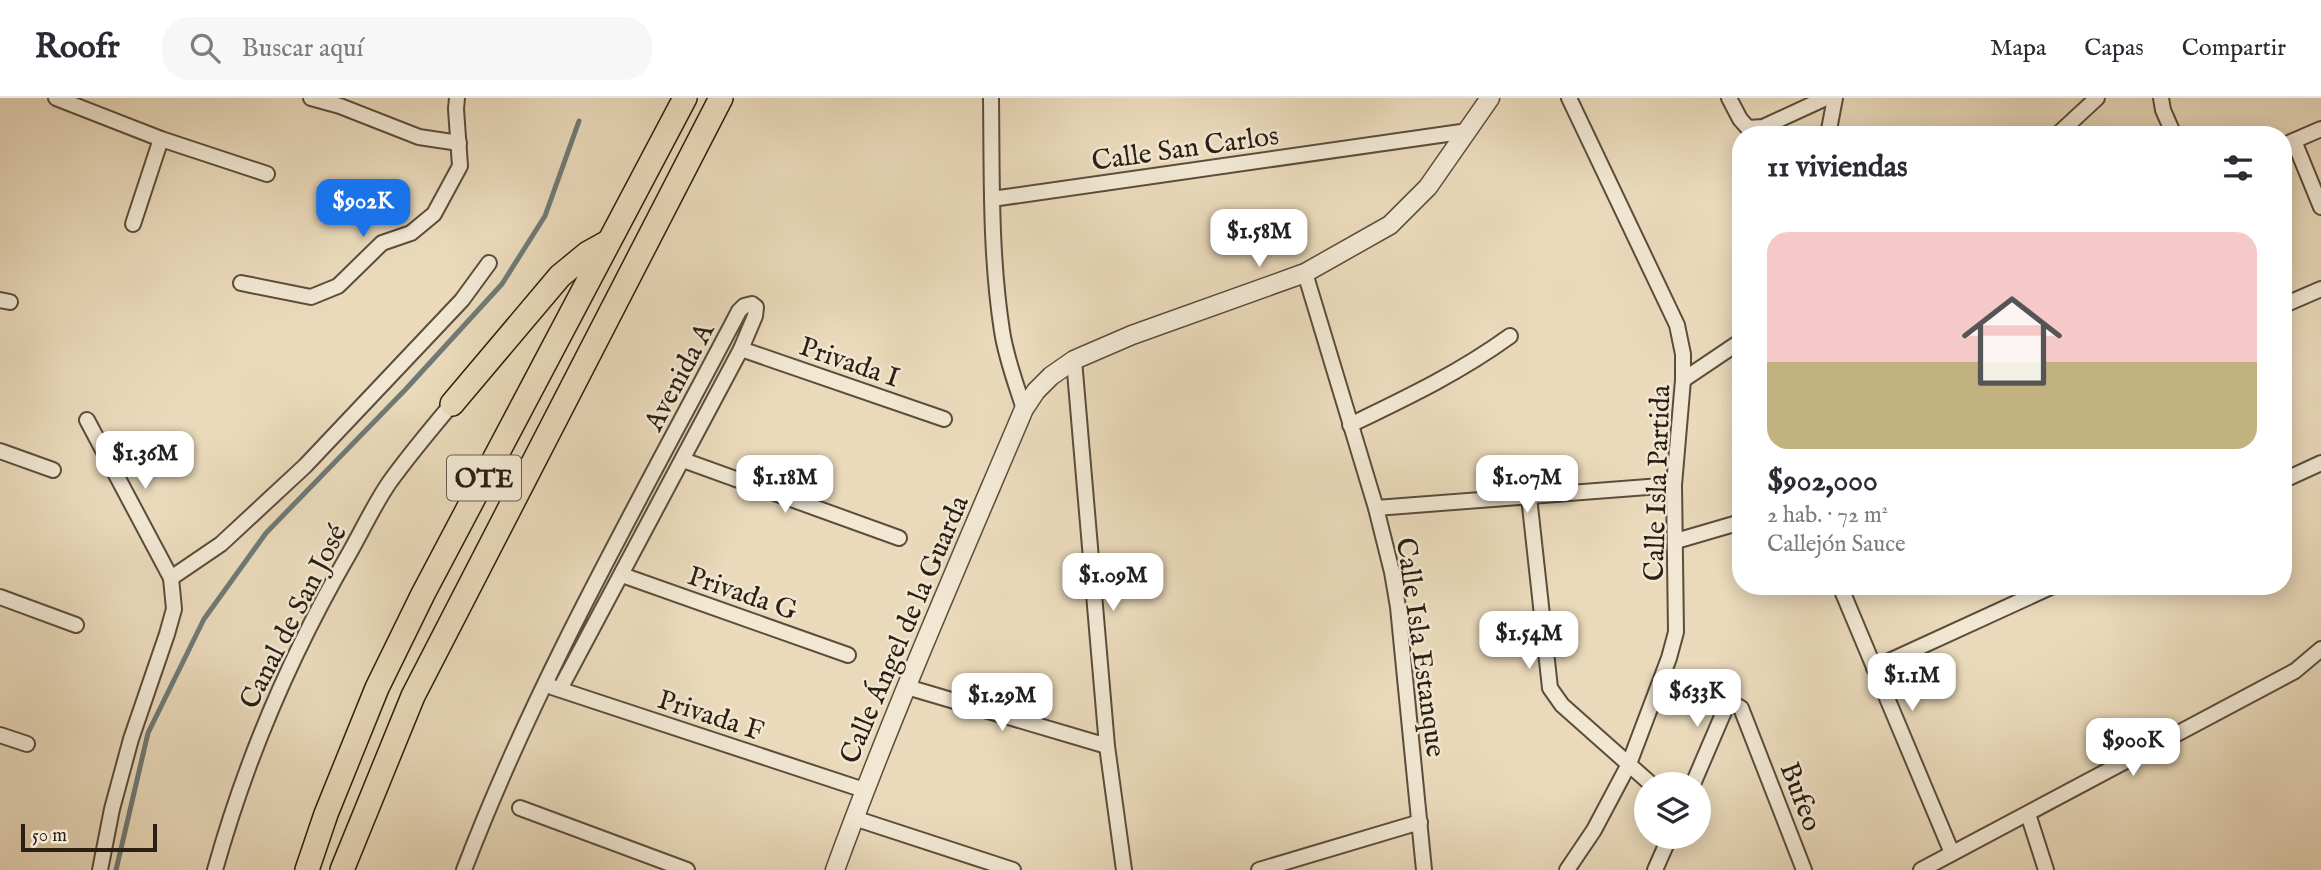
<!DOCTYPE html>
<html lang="es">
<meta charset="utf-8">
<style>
body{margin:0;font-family:"IM FELL English",serif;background:#f7f7f7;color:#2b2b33;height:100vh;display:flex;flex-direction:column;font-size:26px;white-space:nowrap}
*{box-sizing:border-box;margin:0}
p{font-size:23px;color:#7c7c81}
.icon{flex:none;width:38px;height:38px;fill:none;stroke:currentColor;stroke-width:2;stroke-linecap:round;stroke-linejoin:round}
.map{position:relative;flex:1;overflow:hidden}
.side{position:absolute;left:1732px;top:28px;width:560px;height:469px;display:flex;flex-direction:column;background:#fff;border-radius:28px;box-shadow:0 4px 18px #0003}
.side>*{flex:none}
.fabs{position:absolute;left:1634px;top:674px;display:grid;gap:14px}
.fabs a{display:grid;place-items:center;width:77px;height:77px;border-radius:50%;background:#fff;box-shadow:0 4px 18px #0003;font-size:35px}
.scale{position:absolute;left:21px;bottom:18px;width:136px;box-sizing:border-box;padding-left:7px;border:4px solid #2b1e12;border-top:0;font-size:19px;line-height:24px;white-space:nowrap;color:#2b1e12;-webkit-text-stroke:5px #f1e7d3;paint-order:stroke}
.price{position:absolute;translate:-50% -60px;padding:0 16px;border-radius:14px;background:#fff;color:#222;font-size:23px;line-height:46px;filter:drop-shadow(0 2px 4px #0008)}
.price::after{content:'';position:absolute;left:50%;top:42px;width:21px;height:16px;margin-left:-10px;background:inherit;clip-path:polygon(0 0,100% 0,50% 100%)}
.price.active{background:#1a73e8;color:#fff}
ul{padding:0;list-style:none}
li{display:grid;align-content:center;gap:14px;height:371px;padding:0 35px}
li span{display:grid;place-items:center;height:217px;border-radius:21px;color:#555}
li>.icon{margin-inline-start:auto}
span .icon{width:126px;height:126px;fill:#fffc;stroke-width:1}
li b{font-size:30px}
h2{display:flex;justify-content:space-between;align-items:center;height:84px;padding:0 35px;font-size:30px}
header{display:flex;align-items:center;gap:42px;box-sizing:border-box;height:98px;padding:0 35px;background:#fff;border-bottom:2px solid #e1e1e2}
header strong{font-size:33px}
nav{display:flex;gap:38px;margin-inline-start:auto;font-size:24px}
.search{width:490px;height:63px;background:#f7f7f7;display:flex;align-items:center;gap:18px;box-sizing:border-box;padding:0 24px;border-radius:28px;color:#7c7c81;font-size:26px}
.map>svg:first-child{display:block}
</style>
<header>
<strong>Roofr</strong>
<div class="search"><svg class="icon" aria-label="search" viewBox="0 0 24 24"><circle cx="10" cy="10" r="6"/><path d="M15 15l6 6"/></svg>Buscar aquí</div>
<nav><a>Mapa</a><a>Capas</a><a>Compartir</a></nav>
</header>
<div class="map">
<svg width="2321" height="772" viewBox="0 0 2321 772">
<rect width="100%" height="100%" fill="#eadabb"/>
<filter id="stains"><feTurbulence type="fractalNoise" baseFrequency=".00286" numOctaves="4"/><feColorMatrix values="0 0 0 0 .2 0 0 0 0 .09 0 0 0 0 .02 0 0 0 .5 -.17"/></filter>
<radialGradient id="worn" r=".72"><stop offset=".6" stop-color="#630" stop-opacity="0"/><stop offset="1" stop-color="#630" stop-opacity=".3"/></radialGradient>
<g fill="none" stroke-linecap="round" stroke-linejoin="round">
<path stroke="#6f7a77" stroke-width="5" d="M116,772L148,635L204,521L266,435L405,292L502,186L545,118L579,23"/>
<defs>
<g id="minor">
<path d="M56,0L161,41L267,76"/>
<path d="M311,0L340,8L419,39L459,45"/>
<path d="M991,0C992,77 990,156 1002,233C1006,260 1016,286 1024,311"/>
<path d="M1729,0L1740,21L1748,30L1763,29L1826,0"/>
<path d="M2161,0L2163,12L2174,37"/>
<path d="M1828,37L1835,0"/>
<path d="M2057,37L2097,0"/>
<path d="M2294,43L2321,109"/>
<path d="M2284,47L2321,31"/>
<path d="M992,101L1468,33"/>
<path d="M133,126L161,41"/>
<path d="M1305,175L1376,410L1392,474L1398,509L1424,772"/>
<path d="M241,185L311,199L338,188L382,145L411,135L434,116L460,68L456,11L457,0"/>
<path d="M0,202L10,204"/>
<path d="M2284,207L2321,191"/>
<path d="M741,251L944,321"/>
<path d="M1074,262L1107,648L1124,772"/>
<path d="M1683,282L1741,243"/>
<path d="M87,322L171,480"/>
<path d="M1350,327C1406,300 1459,275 1510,238"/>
<path d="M0,353L53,372"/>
<path d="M683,362L899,440"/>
<path d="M2284,382L2321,365"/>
<path d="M1529,399L1550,590L1562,607L1651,686"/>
<path d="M1376,410L1674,387"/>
<path d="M1676,443L1741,424"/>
<path d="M622,477L848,557"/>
<path d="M1840,488L1952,755"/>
<path d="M0,499L76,527"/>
<path d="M1874,570L2053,488"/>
<path d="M552,589L864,692"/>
<path d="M907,589L1107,648"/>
<path d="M0,637L27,646"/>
<path d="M1693,686L1726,609L1733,606L1741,610L1804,772"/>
<path d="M520,710L687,772"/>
<path d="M2028,716L2046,772"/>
<path d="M854,720L1013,772"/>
<path d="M100,772L112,711L131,641L167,536L174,511L171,480L221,446L305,368L462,202L489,165"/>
<path d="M215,772C246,661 292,554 350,454C363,431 374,407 389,385C409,357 431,331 452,306"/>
<path d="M464,772C538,578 643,397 739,213L744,208L752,206L756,209L755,218L741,251L560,591"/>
<path d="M1259,772L1420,724"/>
<path d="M1567,772L1594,732L1629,666L1669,560L1676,534L1674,387L1683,282V256L1677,227L1569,0"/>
<path d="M1655,772L1670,738"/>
<path d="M1921,772L2295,573L2321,551"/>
</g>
<path id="tertiary" d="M835,772C892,616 959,464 1024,311L1036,293L1051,278L1074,262L1132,237L1305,175L1390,127L1428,89L1490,0"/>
<g id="primary">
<path d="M452,306L560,178L588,155L606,145"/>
<path d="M307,772L326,716L377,590L423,496L685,0"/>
<path d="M342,772L413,598L721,0"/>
</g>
</defs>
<use href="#minor" stroke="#5b4d3c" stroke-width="18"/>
<use href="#tertiary" stroke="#5b4d3c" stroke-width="21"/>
<use href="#primary" stroke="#2b1e12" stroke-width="26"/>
<use href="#minor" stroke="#f1e7d3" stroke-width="14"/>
<use href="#tertiary" stroke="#f1e7d3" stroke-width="18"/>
<use href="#primary" stroke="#eadabb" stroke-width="23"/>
</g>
<g text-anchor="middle" stroke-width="5" stroke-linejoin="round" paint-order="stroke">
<rect fill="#f1e7d3" stroke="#665a4c" stroke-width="2" x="447" y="357.5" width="74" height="45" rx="5"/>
<g font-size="26" font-weight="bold" fill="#2b1e12">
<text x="484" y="389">OTE</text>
</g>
<g font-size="28" fill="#2b1e12" stroke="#f1e7d3">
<text transform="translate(1185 49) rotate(-8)" y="10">Calle San Carlos</text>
<text transform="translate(850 263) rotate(19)" y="10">Privada I</text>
<text transform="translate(678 278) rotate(-62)" y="10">Avenida A</text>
<text transform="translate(1656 385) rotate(-88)" y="10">Calle Isla Partida</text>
<text transform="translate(743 494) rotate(19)" y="10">Privada G</text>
<text transform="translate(292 518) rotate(-63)" y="10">Canal de San José</text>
<text transform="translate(903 531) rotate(-67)" y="10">Calle Ángel de la Guarda</text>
<text transform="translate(1422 549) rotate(82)" y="10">Calle Isla Estanque</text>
<text transform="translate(711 616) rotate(18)" y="10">Privada F</text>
<text transform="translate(1802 698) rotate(69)" y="10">Bufeo</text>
</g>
</g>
<rect width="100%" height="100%" filter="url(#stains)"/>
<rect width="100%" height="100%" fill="url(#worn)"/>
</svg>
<div class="fabs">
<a><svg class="icon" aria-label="layers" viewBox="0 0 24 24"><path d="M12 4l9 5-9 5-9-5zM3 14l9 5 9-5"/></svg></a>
</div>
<div class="scale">50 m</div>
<b class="price active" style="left:363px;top:141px">$902K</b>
<b class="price" style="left:1259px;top:171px">$1.58M</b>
<b class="price" style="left:145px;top:393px">$1.36M</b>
<b class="price" style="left:785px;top:417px">$1.18M</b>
<b class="price" style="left:1527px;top:417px">$1.07M</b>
<b class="price" style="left:1113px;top:515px">$1.09M</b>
<b class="price" style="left:1529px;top:573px">$1.54M</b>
<b class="price" style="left:1912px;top:615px">$1.1M</b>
<b class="price" style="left:1697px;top:631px">$633K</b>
<b class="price" style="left:1002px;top:635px">$1.29M</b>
<b class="price" style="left:2133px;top:680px">$900K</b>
<section class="side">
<h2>11 viviendas<svg class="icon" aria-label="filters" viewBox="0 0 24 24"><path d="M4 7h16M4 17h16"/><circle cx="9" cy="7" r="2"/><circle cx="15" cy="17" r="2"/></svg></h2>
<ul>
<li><span style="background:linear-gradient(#f6c9c9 60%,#c2b280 0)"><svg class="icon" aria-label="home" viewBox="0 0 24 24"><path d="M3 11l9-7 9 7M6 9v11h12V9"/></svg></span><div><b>$902,000</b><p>2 hab. · 72 m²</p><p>Callejón Sauce</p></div></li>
</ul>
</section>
</div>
